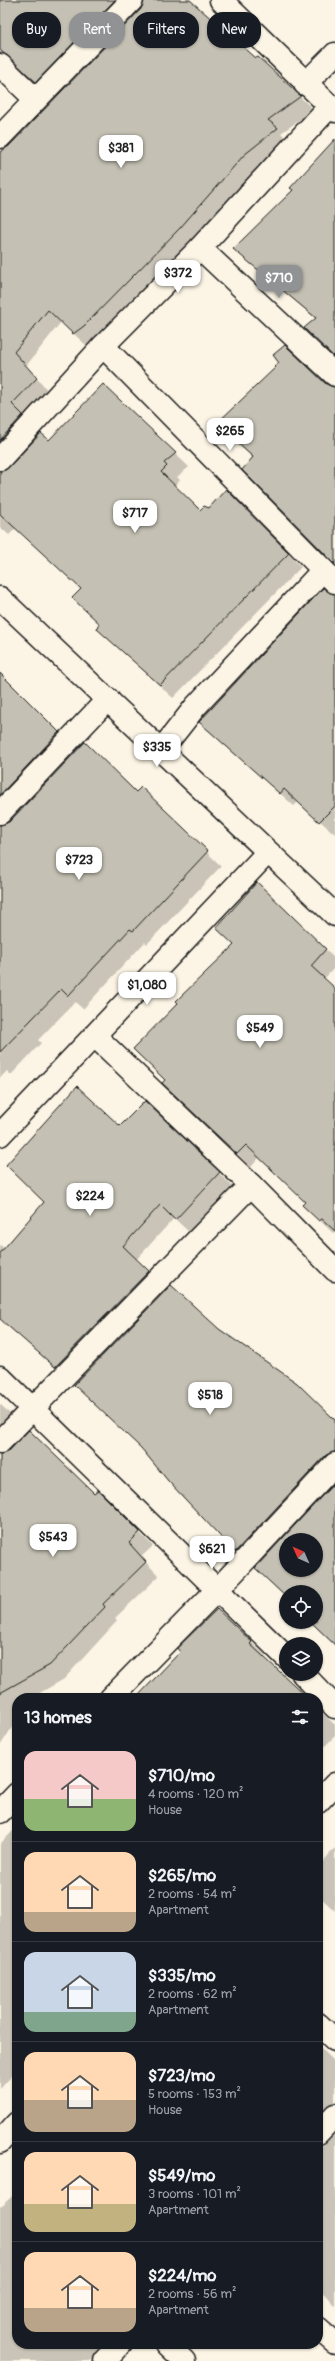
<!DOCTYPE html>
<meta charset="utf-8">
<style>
body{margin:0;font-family:Pangolin,sans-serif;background:#20242c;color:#f1f3f6;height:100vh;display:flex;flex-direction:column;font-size:15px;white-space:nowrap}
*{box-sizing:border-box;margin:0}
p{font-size:13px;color:#9ea1a6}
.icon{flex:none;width:22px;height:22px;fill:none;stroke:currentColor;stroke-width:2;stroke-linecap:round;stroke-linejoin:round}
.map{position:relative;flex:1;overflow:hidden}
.drawer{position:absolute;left:12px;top:1693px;width:311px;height:656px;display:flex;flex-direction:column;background:#171b24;border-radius:16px;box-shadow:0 1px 3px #0004}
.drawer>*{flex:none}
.top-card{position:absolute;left:12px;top:12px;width:311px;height:36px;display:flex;gap:8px}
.needle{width:26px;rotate:315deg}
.fabs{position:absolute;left:279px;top:1533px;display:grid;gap:8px}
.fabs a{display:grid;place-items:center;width:44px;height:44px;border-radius:50%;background:#171b24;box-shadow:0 1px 3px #0004;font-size:20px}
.price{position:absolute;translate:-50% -34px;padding:0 9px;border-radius:8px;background:#fff;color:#222;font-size:13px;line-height:26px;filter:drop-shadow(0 1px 2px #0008)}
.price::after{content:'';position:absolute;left:50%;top:24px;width:12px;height:9px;margin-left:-6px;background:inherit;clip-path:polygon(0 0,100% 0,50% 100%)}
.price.current{background:#919294;color:#fff}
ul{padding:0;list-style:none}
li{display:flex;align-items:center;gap:12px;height:100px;padding:0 12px}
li+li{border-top:1px solid #363941}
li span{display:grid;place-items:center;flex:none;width:112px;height:80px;border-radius:12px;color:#555}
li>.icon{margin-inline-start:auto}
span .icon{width:48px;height:48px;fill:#fffc;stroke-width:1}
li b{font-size:17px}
h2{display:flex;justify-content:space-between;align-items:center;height:48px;padding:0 12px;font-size:17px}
.tag{padding:0 14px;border-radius:16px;background:#171b24;box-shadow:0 1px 3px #0004;font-size:14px;line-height:36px}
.tag.current{background:#919294;color:#fff}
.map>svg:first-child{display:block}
</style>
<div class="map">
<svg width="335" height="2361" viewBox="0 0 335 2361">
<rect width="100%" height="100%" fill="#fcf5e5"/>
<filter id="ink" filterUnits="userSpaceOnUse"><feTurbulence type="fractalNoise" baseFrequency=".025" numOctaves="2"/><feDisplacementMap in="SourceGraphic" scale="8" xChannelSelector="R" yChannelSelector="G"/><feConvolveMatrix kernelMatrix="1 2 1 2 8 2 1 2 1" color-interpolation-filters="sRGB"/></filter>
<g filter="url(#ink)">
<g fill="#0003" fill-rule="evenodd">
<path d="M0,0H188L256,59L258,58L314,110L281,133L290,142L257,168L194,242L97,339L87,346L61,322L26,366L49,392L1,471L5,472L49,442L103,386L189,467L177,477L180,480L174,486L200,512L209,510L226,490L301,567L173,698L98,629L100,623L82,589L16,528L9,535L0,527V154L142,9L145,1L137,4L50,95L0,47Z"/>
<path d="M335,141V357L316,319L234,249L294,191L291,188Z"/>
<path d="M326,385L335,388V563L253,458L217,425Z"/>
<path d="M335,595V834L298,802L294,806L201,722Z"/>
<path d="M0,675L72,746L5,818L1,825L136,794L141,789L221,866L147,944L145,942L83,1009L75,1002L38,1040L41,1043L11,1075L7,1071L0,1078Z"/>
<path d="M257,883L335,959V967L324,979L335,989V1232L333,1233L317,1218L306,1202L259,1158L251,1167L177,1096L166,1080L235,945Z"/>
<path d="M145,1102L232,1186L189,1232L174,1218L136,1260L162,1285L69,1380L0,1319V1245L5,1249Z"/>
<path d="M218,1330L335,1421V1473L249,1564L170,1481Z"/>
<path d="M0,1404L23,1427L1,1455H4L29,1432L94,1495L98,1492L153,1546L141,1557L159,1576L115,1618L117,1621L64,1679L31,1698H17V1720L0,1746Z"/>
<path d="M335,1484V1646L311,1622H316V1592H286V1598L256,1568ZM286,1540H316V1570H286Z"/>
<path d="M251,1642L265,1655L263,1657L306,1698H137Z"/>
<path d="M318,1709L335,1725V1736L318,1753Z"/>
<path d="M17,1827V2070L0,2089V1844Z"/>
<path d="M335,1848V1911L318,1895V1867Z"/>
<path d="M318,2045L335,2062V2124L318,2142Z"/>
<path d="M335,2134V2306L318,2287V2145L322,2146Z"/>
<path d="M17,2192V2344H107L90,2361H0V2207Z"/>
</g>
<g fill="#c4c0b3" stroke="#1c1c1c" fill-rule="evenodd">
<path d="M0,0H115L36,82L0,50Z"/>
<path d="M144,0H190L256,58L258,57L301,96L268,120L278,128L244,155L180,228L84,326L73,334L48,310L14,352L37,378L12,404L23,415L0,440V152L9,146L141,9Z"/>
<path d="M335,139V358L304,328L316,318L233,249L293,190L290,188Z"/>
<path d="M285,345L326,384L335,387V564L242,470L253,457L216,424L276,367L275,366L279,363L273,355Z"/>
<path d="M103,384L176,453L164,463L167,466L161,472L200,510L204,506L209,508L226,489L289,553L160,685L97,629L99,623L72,598L81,589L0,514V471L9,467L41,433L49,440Z"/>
<path d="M323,588L335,594V806L319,822L284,789L280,794L199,722Z"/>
<path d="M0,673L59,732L0,795Z"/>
<path d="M85,742L136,792L141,787L208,851L133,931L130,929L68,996L61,989L0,1052V825L9,822Z"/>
<path d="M257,882L326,949L311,966L335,988V1231L322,1219L319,1221L302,1205L305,1202L246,1145L237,1154L162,1083L165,1080L133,1049L178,1003L176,1001L234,945L216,928Z"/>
<path d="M77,1086L120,1126L145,1101L220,1172L175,1220L160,1205L123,1246L149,1271L55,1367L0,1319V1253L44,1202L6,1165Z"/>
<path d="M171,1285L219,1329L297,1383L335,1420V1452L326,1455L235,1552L169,1482L141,1448L74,1385Z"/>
<path d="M29,1430L94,1493L98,1490L140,1532L129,1543L146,1562L103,1604L105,1607L50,1665L0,1693V1454L9,1451Z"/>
<path d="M335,1482V1645L311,1622H316V1592H286V1597L255,1568ZM286,1540H316V1570H286Z"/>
<path d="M217,1609L252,1642L250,1644L308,1698H136L180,1652L177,1648Z"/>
</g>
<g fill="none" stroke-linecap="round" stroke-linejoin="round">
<defs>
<g id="street">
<path d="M221,0L335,111"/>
<path d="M0,65L35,99"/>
<path d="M305,84L335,54"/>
<path d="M0,137L132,0"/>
<path d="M200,248L335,375"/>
<path d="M103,346L335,582"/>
<path d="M0,459L103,346L200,248L330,106"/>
<path d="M162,749L196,706L323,570"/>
<path d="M0,813L108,699"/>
<path d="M95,1036L251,1185L335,1270"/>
<path d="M0,1135L267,853"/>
<path d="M0,1377L286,1657"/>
<path d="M0,1442L251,1185"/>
<path d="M303,1674L335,1707"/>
<path d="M111,1698L218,1589L335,1464"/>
<path d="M318,1802L335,1784"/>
<path d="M0,1812L17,1794"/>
<path d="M318,2024L335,2040"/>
<path d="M318,2133L335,2115"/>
<path d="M0,2142L17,2123"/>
<path d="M318,2328L335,2343"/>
<path d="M166,2344L184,2361"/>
<path d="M105,2361L121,2344"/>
</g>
<path id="secondary" d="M0,598L335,915"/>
</defs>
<use href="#street" stroke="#1c1c1c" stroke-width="25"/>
<use href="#secondary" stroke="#1c1c1c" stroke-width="25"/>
<use href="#street" stroke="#fcf5e5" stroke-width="22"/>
<use href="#secondary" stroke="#fcf5e5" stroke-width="22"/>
</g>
</g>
</svg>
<div class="fabs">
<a><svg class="needle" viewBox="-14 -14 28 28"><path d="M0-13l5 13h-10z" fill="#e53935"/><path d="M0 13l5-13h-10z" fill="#9ea1a6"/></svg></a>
<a><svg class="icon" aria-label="locate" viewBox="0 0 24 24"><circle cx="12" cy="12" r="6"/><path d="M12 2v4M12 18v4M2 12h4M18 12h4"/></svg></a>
<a><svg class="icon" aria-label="layers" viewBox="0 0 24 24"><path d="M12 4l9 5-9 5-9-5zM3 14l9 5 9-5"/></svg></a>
</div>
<b class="price" style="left:121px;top:169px">$381</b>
<b class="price" style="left:178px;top:294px">$372</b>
<b class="price current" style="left:279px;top:299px">$710</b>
<b class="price" style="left:230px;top:452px">$265</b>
<b class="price" style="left:135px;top:534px">$717</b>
<b class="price" style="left:157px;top:768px">$335</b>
<b class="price" style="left:79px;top:881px">$723</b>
<b class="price" style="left:147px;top:1006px">$1,080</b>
<b class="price" style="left:260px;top:1049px">$549</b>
<b class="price" style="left:90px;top:1217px">$224</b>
<b class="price" style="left:210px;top:1416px">$518</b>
<b class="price" style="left:53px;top:1558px">$543</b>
<b class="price" style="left:212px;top:1570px">$621</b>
<div class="top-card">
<a class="tag">Buy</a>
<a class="tag current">Rent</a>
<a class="tag">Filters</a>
<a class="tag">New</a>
</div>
<section class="drawer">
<h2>13 homes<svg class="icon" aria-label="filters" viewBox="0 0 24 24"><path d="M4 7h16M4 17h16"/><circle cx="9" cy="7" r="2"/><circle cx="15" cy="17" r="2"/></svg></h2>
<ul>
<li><span style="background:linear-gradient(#f6c9c9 60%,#8fb573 0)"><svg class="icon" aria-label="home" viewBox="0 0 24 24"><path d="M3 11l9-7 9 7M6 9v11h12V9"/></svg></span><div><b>$710/mo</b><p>4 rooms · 120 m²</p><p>House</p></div></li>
<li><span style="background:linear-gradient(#ffd9b3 75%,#b9a48a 0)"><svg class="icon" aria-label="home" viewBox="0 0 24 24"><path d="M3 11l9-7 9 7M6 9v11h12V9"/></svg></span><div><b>$265/mo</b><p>2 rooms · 54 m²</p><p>Apartment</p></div></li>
<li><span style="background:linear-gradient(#c9d6e8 75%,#7fa58c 0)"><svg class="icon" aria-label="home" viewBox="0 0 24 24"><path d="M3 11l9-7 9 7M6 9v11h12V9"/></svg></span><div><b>$335/mo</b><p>2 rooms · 62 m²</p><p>Apartment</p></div></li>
<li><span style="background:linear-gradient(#ffd9b3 60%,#b9a48a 0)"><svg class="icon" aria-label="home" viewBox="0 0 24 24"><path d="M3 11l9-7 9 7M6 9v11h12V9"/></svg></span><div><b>$723/mo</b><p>5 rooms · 153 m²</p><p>House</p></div></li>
<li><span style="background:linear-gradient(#ffd9b3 65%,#c2b280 0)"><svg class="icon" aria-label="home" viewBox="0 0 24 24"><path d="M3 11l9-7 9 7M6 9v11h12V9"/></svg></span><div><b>$549/mo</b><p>3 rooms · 101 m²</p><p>Apartment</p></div></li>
<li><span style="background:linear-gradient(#ffd9b3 70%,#b9a48a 0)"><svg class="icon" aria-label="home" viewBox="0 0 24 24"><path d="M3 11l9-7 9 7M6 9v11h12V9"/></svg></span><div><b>$224/mo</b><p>2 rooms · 56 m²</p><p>Apartment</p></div></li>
</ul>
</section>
</div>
